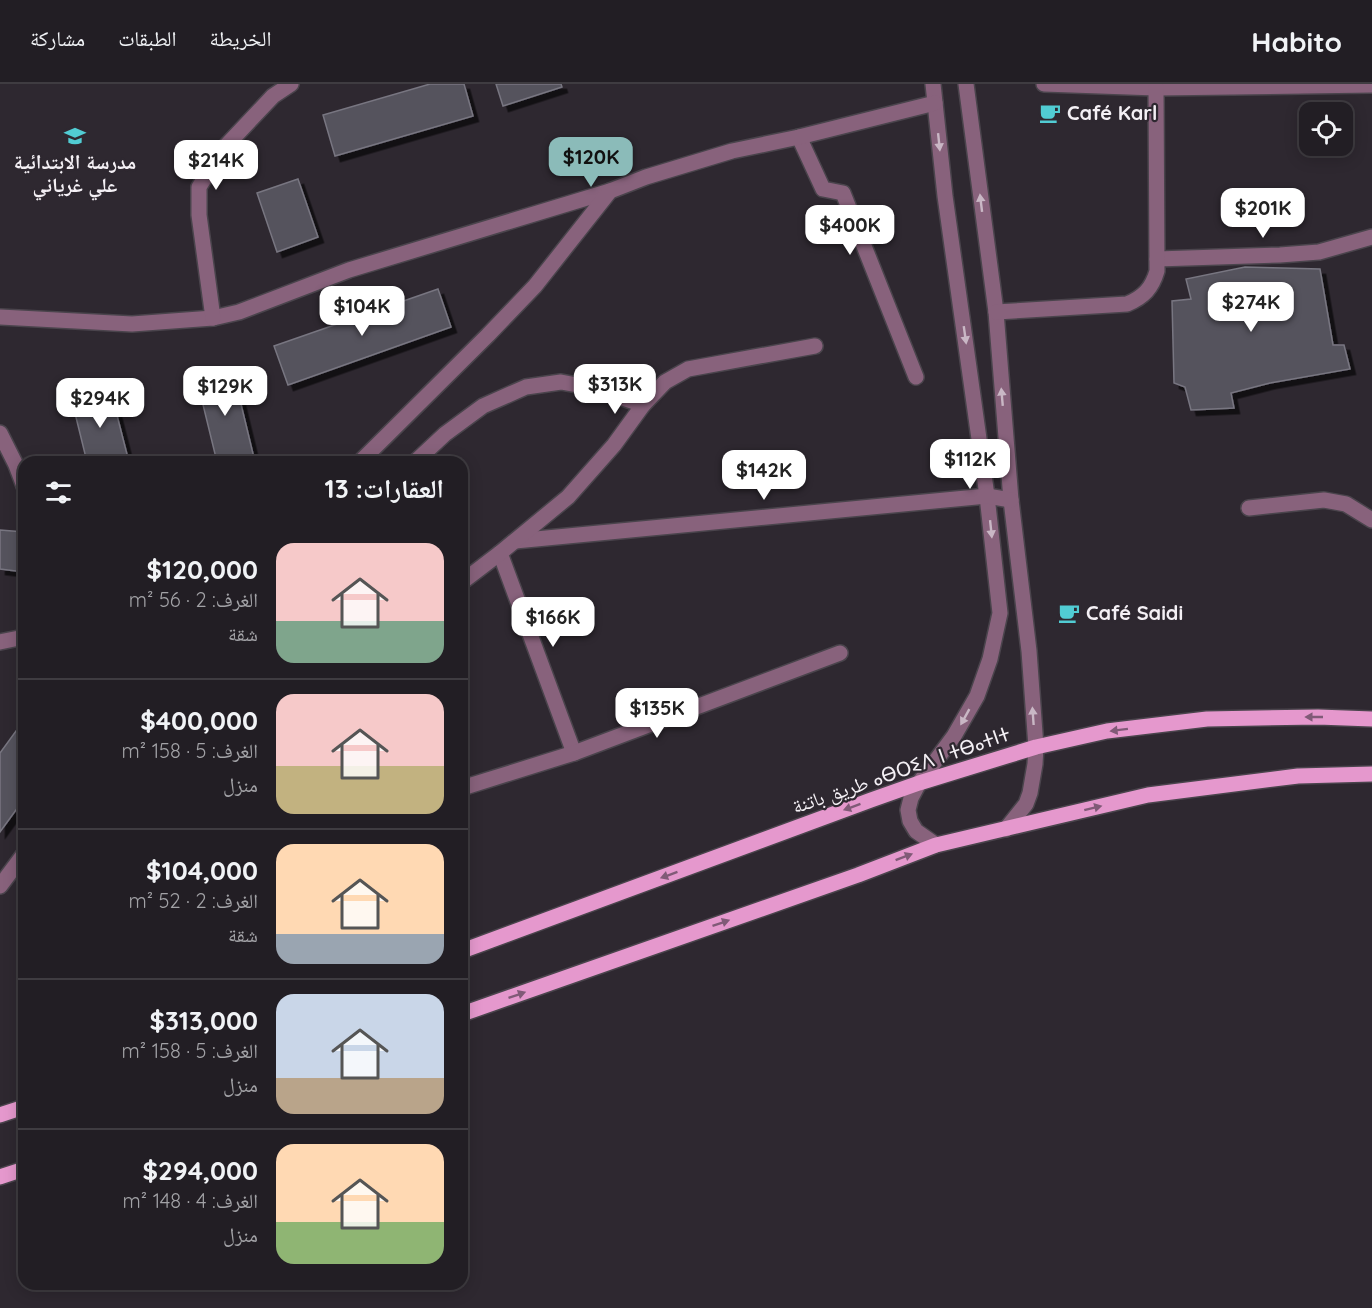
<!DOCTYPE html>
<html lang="ar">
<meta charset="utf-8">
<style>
body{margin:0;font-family:Quicksand,"Noto Naskh Arabic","Noto Sans Tifinagh",sans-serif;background:#2a272c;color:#f1f3f6;direction:rtl;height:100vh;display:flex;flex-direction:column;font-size:22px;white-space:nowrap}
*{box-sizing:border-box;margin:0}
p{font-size:20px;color:#a2a2a6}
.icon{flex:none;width:33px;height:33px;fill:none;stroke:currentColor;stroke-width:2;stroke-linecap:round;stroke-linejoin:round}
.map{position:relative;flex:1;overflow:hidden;direction:ltr}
.sheet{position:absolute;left:18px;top:372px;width:450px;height:834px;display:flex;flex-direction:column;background:#221e24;border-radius:18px;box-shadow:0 3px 15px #0003,0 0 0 2px #3f3c41;direction:rtl}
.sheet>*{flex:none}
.controls{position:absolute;left:1299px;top:18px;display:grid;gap:12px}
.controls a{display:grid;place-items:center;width:54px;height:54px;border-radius:12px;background:#221e24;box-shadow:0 3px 15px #0003,0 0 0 2px #3f3c41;font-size:30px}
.price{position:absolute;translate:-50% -51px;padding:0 14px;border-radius:12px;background:#fff;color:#222;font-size:20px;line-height:39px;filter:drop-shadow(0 2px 3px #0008)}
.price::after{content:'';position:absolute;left:50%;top:36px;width:18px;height:14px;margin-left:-9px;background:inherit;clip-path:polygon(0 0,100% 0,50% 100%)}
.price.active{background:#8bbbb9;color:#111}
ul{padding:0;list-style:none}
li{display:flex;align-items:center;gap:18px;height:150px;padding:0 24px}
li+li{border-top:2px solid #3f3c41}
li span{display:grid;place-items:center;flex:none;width:168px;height:120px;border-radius:18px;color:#555}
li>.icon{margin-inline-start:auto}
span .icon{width:72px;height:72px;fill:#fffc;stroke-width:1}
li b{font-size:26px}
h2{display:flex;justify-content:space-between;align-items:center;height:72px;padding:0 24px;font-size:26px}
header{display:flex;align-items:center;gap:36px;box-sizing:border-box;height:84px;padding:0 30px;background:#221e24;border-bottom:2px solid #3f3c41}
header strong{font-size:28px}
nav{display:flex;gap:33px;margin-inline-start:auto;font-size:21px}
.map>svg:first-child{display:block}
</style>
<header>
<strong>Habito</strong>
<nav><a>الخريطة</a><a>الطبقات</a><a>مشاركة</a></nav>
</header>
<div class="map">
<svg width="1372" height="1224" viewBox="0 0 1372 1224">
<defs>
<filter id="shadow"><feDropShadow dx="5.5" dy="5.5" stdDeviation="0" flood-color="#0009"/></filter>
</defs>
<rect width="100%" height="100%" fill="#2e2830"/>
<g fill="#55535d" stroke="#787681" stroke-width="1.5" filter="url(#shadow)">
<path d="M430,0H464L473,32L335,72L323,31Z"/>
<path d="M496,0H561L562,3L503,22Z"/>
<path d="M298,95L318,153L277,168L257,109Z"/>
<path d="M1245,183L1320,185L1333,261H1344L1350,285L1270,299L1231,309L1234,324L1191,326L1185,303L1174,299L1172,217L1191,215L1186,195Z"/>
<path d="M438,205L451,243L288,301L274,262Z"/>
<path d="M232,283L255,378H217L196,292Z"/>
<path d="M111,308L129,378H87L72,317Z"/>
<path d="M0,446L24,448V488L0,485Z"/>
<path d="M24,636V715L0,748V669Z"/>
</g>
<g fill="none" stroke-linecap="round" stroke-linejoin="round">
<defs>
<g id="street">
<path d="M933,0L945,112L987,412L1000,529L990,575L977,612L954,652L919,699L911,714L908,726L910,737L916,747L936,761"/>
<path d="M966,0L996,228L1011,416L1029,567L1036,663L1035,680L1030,709L1026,720L1006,745"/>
<path d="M1044,0L1156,4L1372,1"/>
<path d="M799,53L823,105L843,109L916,293"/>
<path d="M1157,175L1280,171L1319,168L1372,153"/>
<path d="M996,228L1127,220C1144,213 1152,204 1157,187L1156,4"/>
<path d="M0,233L132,240L213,234L239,228L349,186L610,107"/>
<path d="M213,234L199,131V103L224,64L273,12L291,0"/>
<path d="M0,349L16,381L24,402"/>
<path d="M360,378L488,251L535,202L610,107L646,93L732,67L799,53L935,19"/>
<path d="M415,378L445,350L483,322L526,303L561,298L593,304L643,321"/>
<path d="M1249,424L1324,416L1346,420L1372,436"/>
<path d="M515,457L987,412L1011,416"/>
<path d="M500,469L574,669"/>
<path d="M462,498L500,469L568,413L614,361L643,321L665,298L688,285L815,262"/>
<path d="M0,558L24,553"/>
<path d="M462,704L574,669L840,569"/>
<path d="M0,802L24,770"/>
</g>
<g id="primary">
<path d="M462,867L871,716L919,699L1036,663L1107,647L1207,635L1318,633L1372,635"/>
<path d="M462,930L858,791L936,761L1148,711L1298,692L1372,690"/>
<path d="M0,1031L24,1023"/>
<path d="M0,1093L24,1085"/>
</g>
</defs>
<use href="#street" stroke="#4a444c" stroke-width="18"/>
<use href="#primary" stroke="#4a444c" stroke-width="18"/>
<use href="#street" stroke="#88627c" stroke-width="15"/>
<use href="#primary" stroke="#e598cd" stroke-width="15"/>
</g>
<defs><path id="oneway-solid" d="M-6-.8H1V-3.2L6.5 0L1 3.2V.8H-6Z" transform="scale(1.5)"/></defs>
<g fill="#c9b7c5">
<use href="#oneway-solid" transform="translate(939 58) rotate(84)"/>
<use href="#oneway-solid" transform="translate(981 119) rotate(-97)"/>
<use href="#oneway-solid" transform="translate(965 251) rotate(82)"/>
<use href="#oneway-solid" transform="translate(1002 313) rotate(-95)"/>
<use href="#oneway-solid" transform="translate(991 445) rotate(84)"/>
<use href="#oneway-solid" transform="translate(1033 632) rotate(-94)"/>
<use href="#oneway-solid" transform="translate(965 633) rotate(119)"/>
</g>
<g fill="#805a77">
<use href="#oneway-solid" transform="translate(1314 633) rotate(180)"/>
<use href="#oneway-solid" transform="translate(1119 646) rotate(173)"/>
<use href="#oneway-solid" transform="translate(852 723) rotate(160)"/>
<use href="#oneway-solid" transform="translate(1093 724) rotate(-14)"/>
<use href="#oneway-solid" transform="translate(904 773) rotate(-21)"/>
<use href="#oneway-solid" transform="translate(669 791) rotate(160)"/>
<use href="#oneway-solid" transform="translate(721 839) rotate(-19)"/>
<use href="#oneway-solid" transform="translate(517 911) rotate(-19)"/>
</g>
<defs>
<symbol id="cafe-bare" viewBox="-9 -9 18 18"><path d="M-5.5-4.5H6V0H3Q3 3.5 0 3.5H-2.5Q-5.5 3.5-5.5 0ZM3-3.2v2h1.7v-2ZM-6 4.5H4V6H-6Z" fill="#51ccd3" stroke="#2e2830" stroke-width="2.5" paint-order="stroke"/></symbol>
<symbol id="school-bare" viewBox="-9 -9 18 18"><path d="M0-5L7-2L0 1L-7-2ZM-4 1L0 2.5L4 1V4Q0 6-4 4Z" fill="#51ccd3" stroke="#2e2830" stroke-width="2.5" paint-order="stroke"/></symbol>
</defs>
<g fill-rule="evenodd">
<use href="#cafe-bare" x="1035" y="14" width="30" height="30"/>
<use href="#school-bare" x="60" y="37" width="30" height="30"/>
<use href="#cafe-bare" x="1054" y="514" width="30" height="30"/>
</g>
<g text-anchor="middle" stroke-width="4.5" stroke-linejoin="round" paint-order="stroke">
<g font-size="20" font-weight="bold" fill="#f4f0f5" stroke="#2e2830" text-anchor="start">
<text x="1067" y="36">Café Karl</text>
<text x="75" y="85" text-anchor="middle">مدرسة الابتدائية<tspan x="75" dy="23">علي غرياني</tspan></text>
<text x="1086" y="536">Café Saidi</text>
</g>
<g font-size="20" fill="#f4f0f5" stroke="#2e2830">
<text transform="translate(901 686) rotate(-19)" y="7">طريق باتنة ⴰⴱⵔⵉⴷ ⵏ ⵜⴱⴰⵜⵏⵜ</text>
</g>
</g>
</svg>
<div class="controls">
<a><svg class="icon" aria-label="locate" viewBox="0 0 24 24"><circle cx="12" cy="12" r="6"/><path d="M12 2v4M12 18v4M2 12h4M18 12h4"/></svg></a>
</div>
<b class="price active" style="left:591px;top:104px">$120K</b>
<b class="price" style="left:216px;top:107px">$214K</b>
<b class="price" style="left:1263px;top:155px">$201K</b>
<b class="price" style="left:850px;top:172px">$400K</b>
<b class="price" style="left:1251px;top:249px">$274K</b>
<b class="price" style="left:362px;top:253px">$104K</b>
<b class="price" style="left:615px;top:331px">$313K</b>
<b class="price" style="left:225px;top:333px">$129K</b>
<b class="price" style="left:100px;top:345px">$294K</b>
<b class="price" style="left:970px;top:406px">$112K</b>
<b class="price" style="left:764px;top:417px">$142K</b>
<b class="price" style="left:553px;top:564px">$166K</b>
<b class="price" style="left:657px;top:655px">$135K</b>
<section class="sheet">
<h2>العقارات: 13<svg class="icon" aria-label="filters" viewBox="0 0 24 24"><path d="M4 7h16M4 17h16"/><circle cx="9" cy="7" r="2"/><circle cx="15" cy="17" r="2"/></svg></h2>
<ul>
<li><span style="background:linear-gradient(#f6c9c9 65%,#7fa58c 0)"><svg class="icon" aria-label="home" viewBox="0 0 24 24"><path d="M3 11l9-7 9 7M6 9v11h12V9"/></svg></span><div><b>$120,000</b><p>الغرف: 2 · 56 m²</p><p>شقة</p></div></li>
<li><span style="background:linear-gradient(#f6c9c9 60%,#c2b280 0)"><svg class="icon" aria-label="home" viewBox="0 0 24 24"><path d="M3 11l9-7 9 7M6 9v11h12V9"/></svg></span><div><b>$400,000</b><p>الغرف: 5 · 158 m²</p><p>منزل</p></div></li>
<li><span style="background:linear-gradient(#ffd9b3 75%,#9aa5b1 0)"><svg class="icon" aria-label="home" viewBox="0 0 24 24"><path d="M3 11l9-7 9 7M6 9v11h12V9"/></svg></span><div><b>$104,000</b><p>الغرف: 2 · 52 m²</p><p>شقة</p></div></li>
<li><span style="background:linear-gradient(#c9d6e8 70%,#b9a48a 0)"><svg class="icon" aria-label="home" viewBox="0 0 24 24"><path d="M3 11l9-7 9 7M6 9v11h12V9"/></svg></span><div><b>$313,000</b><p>الغرف: 5 · 158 m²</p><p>منزل</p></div></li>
<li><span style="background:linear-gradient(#ffd9b3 65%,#8fb573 0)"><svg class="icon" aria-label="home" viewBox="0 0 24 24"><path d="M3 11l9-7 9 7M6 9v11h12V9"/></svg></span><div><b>$294,000</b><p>الغرف: 4 · 148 m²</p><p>منزل</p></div></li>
</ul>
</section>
</div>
